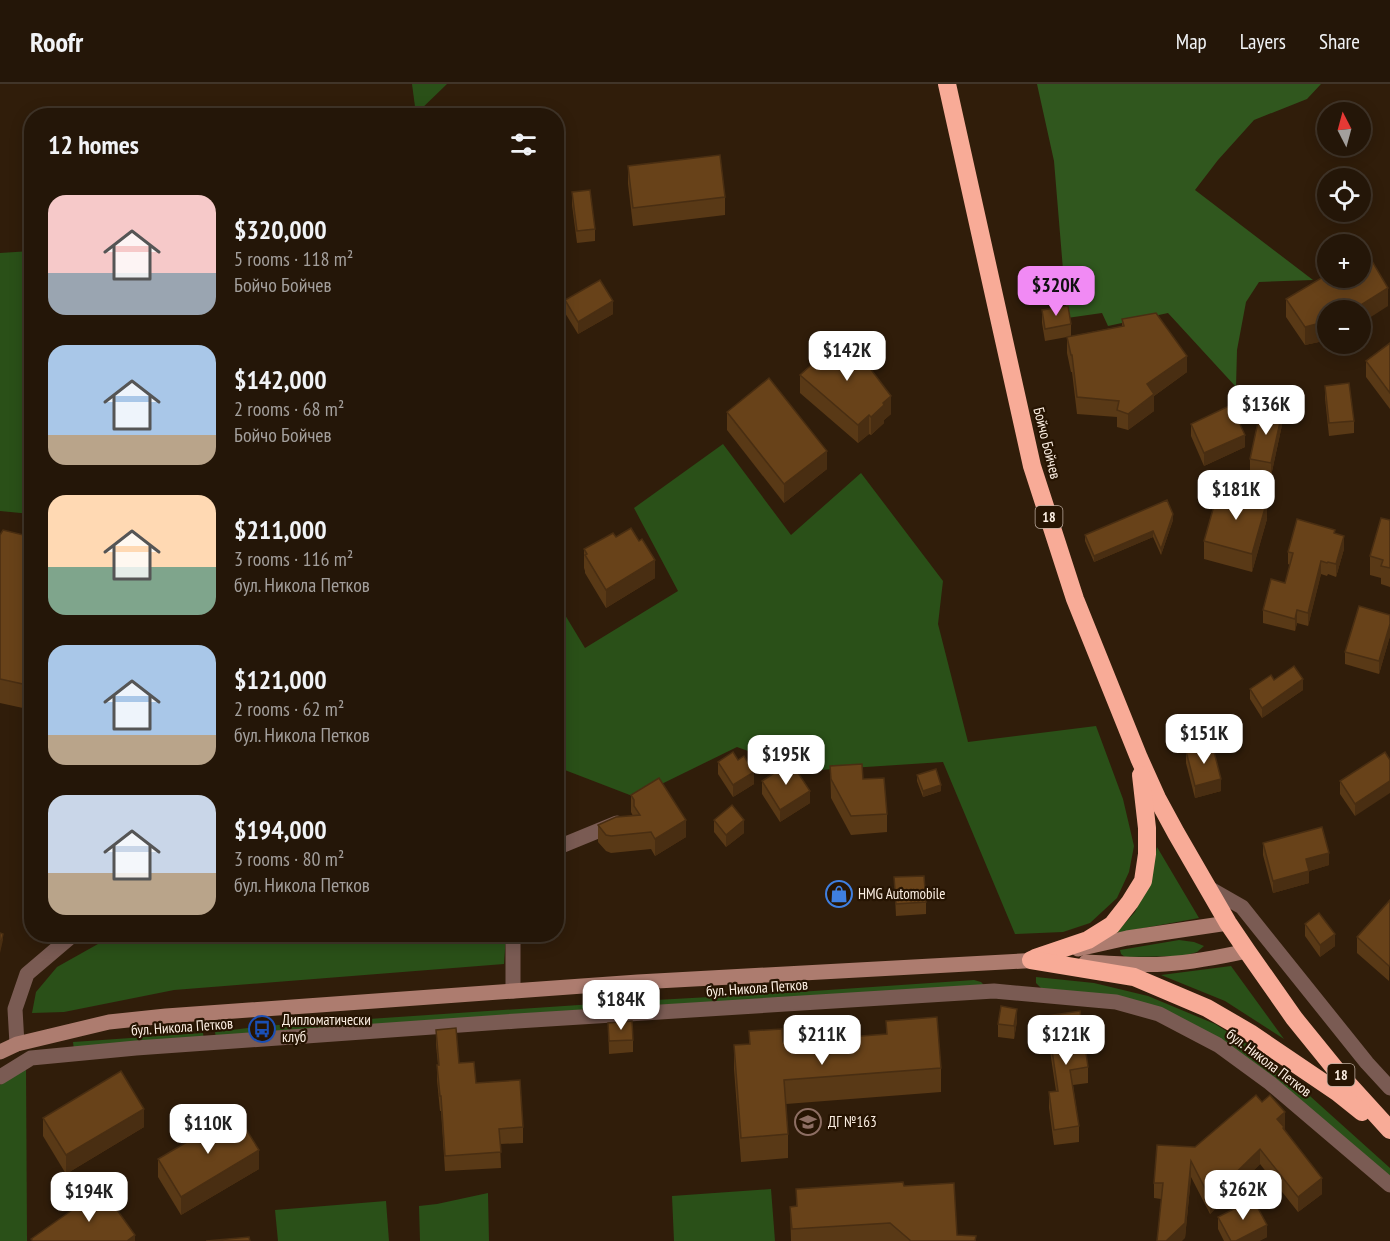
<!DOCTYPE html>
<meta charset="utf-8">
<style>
body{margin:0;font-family:"PT Sans Narrow",sans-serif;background:#2c1f12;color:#f1f3f6;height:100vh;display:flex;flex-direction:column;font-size:22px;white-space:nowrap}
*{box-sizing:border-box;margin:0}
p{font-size:20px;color:#a39f9c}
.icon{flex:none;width:33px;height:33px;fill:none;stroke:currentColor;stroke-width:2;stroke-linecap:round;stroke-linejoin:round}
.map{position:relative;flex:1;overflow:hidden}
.side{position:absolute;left:24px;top:24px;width:540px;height:834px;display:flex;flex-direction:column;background:#241608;border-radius:24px;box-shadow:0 3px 15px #0003,0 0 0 2px #413529}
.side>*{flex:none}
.needle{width:39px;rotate:354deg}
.buttons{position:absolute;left:1317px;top:18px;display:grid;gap:12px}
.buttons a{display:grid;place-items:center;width:54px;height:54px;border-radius:50%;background:#241608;box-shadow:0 3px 15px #0003,0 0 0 2px #413529;font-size:30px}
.price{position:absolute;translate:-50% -51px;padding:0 14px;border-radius:12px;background:#fff;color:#222;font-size:20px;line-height:39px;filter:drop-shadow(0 2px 3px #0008)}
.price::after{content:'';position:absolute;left:50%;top:36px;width:18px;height:14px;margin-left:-9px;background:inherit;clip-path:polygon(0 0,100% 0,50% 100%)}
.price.on{background:#f18af4;color:#111}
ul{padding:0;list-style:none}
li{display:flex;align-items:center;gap:18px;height:150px;padding:0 24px}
li span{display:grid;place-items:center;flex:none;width:168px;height:120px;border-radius:18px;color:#555}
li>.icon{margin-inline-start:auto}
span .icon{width:72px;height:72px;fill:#fffc;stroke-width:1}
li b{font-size:26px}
h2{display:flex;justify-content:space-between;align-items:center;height:72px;padding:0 24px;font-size:26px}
header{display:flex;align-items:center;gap:36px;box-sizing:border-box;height:84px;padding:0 30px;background:#241608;border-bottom:2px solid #413529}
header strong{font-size:28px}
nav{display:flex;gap:33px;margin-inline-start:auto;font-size:21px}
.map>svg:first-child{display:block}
</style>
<header>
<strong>Roofr</strong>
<nav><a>Map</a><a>Layers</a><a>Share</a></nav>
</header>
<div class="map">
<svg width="1390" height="1157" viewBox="0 0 1390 1157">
<rect width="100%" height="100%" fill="#301d0a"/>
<g fill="#2a5018">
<path d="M412,0H447L416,30Z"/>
<path d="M31,167H32L31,430L0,427V169Z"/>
<path d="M723,360L791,451L861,389L943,497L938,540L968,658L1096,642L1123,715L1134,762L1129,788L1117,814L1090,839L1063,848L1015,850L943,678L804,687L737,663L635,713L557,683L556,516L585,564L678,507L634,424Z"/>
<path d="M1157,763L1199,834L1116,849L1135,828L1148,802Z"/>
<path d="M114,851H506L504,880L174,906L64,928L32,929L36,908L57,883Z"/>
<path d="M1179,856L1194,858L1204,862L1197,868L1183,872L1125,873L1121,870L1120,866Z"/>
<path d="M1231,882L1284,955L1225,917L1161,891Z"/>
<path d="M1036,893L1094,899L1148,912L1215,940L1258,967L1281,986L1390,1084V1096L1195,943L1043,906L1036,899Z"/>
<path d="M974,896L981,898L984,901L647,922L648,919L656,916L799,908Z"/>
<path d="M624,918L630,920V925L216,954L215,948L263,942Z"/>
<path d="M203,949L204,956L74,966L73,958Z"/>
<path d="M26,985L27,1157H0V1001Z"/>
<path d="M771,1105L775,1157H674L672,1112Z"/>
<path d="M488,1109L489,1157H420L419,1122L437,1120Z"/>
<path d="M386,1117L389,1157H278L275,1126Z"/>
</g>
<path fill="#30571e" d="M1037,0H1321L1307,15L1254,36L1218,76L1195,106L1313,196L1259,198L1246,218L1237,266L1236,303L1168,229L1108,242L1102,229L1067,234L1054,77Z"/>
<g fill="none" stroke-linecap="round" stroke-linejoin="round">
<g stroke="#7a5b53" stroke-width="15">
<path d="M556,764L617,739"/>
<path d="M1207,803L1242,823L1367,979L1390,1004"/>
<path d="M513,907V850"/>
<path d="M17,960L15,925L27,890L74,850"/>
<path d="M0,993L31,974L136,964L517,937L994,907L1116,918L1159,930L1218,961L1270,999L1390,1101"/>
</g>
<g stroke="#ad7c6f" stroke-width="15">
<path d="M1078,865L1127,854L1228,839"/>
<path d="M1086,878C1112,879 1139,882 1165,880C1193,878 1220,873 1247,867"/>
<path d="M0,968L17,960L109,938L166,932L638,898L1041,876"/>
</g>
<g stroke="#f8ab97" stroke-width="18">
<path d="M947,0L1032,382L1075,515L1139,674L1157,714L1176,749L1228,839L1247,867L1294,934L1341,992L1390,1046"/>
<path d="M1035,874L1088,856L1112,841L1130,818L1143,797L1147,770V744L1141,691"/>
<path d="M1031,876L1134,893L1207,924L1250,949L1337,1008L1362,1028"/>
</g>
</g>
<g fill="#593916">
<path d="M628,82L725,113V131L633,142L628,100Z"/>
<path d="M572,108L595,145V157L577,159L572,121Z"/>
<path d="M1286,215L1388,222L1328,226V256L1305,261L1286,233Z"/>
<path d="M565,216L613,230L578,250L565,229Z"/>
<path d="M1042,226L1071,240V252L1122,242V235L1187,288L1154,312V327L1128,346L1117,343V333L1077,330L1072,288H1071L1067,269V253L1045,257L1042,239Z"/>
<path d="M1390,259V325L1366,293V277Z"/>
<path d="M800,291L891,330L884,336V339L871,351L869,350L858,359L800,309Z"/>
<path d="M1325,302L1354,337V349L1329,352L1325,314Z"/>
<path d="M727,328L827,385L784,419L727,346Z"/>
<path d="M1191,340L1245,363L1204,382L1191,352Z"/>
<path d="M1282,341L1271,392L1250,387V375Z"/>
<path d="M1267,435L1252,488L1204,475V457Z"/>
<path d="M1173,436L1161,471L1153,453L1094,478L1085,457V451Z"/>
<path d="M1390,436V503L1381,500V494L1370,491V472Z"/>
<path d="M1335,450L1344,465L1336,493L1328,490L1327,492L1321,490L1308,542L1297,539L1295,547L1263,539V526L1285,499L1290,481L1288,480V468Z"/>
<path d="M0,451L32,453V626L0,619Z"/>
<path d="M616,453L655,494L606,524L585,489V487L584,484V465Z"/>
<path d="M1390,531V552L1379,590L1345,580V568Z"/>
<path d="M1274,596L1303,606L1262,634L1250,615V605Z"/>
<path d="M1186,667L1221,707L1195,714L1186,679Z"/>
<path d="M1385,668L1355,732L1340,710V697Z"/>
<path d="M718,678L754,700L733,713L718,690Z"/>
<path d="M830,682L863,695L887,730V748L851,751L831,714Z"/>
<path d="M917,691L941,707L923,713L917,697Z"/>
<path d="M762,697L810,719L780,738L762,710Z"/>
<path d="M631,711L686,753L655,772L651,765L611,769L606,767L598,758V741L633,732L631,728Z"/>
<path d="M714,736L744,749L726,763L714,748Z"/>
<path d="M1263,759L1329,781L1309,787V799L1273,809L1263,771Z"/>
<path d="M894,793L926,818V830L896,832Z"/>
<path d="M1390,816L1389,897L1357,869V853Z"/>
<path d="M1305,840L1335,862L1320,873L1305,852Z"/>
<path d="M1047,932L1088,983V999L1073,1001L1079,1042V1058L1054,1061L1049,1024V1008L1056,1007L1047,947Z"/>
<path d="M886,937L941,984V1008L786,1020L788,1050V1074L741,1078L734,985V961L749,960V947L783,958L886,950Z"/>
<path d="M1017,937L1014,955L998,953V940Z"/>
<path d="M608,939L633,956V968L609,970Z"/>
<path d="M436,946L459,979L476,999L523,1043V1059L500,1060L501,1084L445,1087L441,1027H440L437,996V981H438L436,961Z"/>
<path d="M43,1034L144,1043L66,1090L43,1052Z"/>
<path d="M1285,1043L1284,1046L1322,1110L1298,1128L1260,1080L1210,1130L1191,1093L1185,1154L1161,1115L1154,1114V1099L1195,1063Z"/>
<path d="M158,1075L259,1085L181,1131L158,1093Z"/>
<path d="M904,1102L957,1151L976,1157H791L790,1123L796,1122V1105Z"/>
<path d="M1218,1133L1267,1153L1259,1157H1224L1218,1145Z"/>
</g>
<g fill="#492e12">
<path d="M1388,204V222L1360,240V226H1353Z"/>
<path d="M613,217V230L578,250V238Z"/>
<path d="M1328,237V256L1305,261V243Z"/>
<path d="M1187,272V288L1154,312V327L1128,346V330L1147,300Z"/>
<path d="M891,312V330L884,336V339L871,351V333L883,319Z"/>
<path d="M1282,329V341L1271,392V379Z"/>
<path d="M869,331V350L858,359V341Z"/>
<path d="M1245,351V363L1204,382V369Z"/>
<path d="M827,367V385L784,419V400Z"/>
<path d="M1267,417V435L1252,488V470Z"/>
<path d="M1173,430V436L1161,471V465Z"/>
<path d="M1153,447V453L1094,478V472Z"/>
<path d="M1344,452V465L1336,493V480Z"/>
<path d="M655,476V494L606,524V506Z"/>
<path d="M1321,477V490L1308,542V529Z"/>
<path d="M1297,526V539L1295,547V535Z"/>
<path d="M1390,540V552L1379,590V577Z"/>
<path d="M1303,595V606L1262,634V624Z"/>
<path d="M754,688V700L733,713V701Z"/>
<path d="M1221,695V707L1195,714V702Z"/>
<path d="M1390,697V709L1355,732V720Z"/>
<path d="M941,701V707L923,713V707Z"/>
<path d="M810,707V719L780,738V726Z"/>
<path d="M686,736V753L655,772V755Z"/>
<path d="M744,736V749L726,763V751Z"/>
<path d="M1329,769V781L1306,788V775Z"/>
<path d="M1309,787V799L1273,809V797Z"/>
<path d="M3,850V856L0,869V863Z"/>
<path d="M1335,850V862L1320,873V861Z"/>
<path d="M1017,925V937L1014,955V942Z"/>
<path d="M144,1025V1043L66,1090V1071Z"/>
<path d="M1285,1028V1043L1284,1059L1277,1035Z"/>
<path d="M1260,1065V1080L1210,1130V1114Z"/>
<path d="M259,1066V1085L181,1131V1113Z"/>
<path d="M1191,1077V1093L1185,1154L1182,1157H1166Z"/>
<path d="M1322,1094V1110L1298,1128V1113Z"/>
<path d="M1267,1141V1153L1259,1157H1236Z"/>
<path d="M135,1151V1157H127Z"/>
</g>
<g fill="#684219" stroke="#492e12" stroke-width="1.5">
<path d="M720,71L725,113L633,124L628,82Z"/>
<path d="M590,106L595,145L577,147L572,108Z"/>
<path d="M1366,167L1388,204L1353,226H1328V237L1305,243L1286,215L1328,190V194H1360V171Z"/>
<path d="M600,196L613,217L578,238L565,216Z"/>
<path d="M1068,222L1071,240L1045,245L1042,226Z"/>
<path d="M1156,229L1187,272L1147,300L1154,310L1128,330L1117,326L1119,317L1077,313L1072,271H1071L1067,253L1124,242L1122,235Z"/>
<path d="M845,251L891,312L883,319L884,321L871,333L869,331L858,341L800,291Z"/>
<path d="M1390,259V309L1366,277Z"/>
<path d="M769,294L827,367L784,400L727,328Z"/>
<path d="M1349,299L1354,337L1329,339L1325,302Z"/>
<path d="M1231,321L1245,351L1204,369L1191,340Z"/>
<path d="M1261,324L1282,329L1271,379L1250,375Z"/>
<path d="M1219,404L1267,417L1252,470L1204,457Z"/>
<path d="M1167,416L1173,430L1161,465L1153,447L1094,472L1085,451Z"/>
<path d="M1381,434L1390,436V484L1381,482L1383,476L1370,472Z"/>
<path d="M1297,435L1335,446L1334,449L1344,452L1336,480L1328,478L1327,479L1321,477L1308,529L1297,526L1295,535L1263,526L1271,495L1285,499L1293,469L1288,468Z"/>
<path d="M631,444L639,457L642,455L655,476L606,506L585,471L587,470L584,465L613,449L616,453Z"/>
<path d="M3,446L32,453V602L0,595V451Z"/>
<path d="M1359,522L1390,531V540L1379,577L1345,568Z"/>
<path d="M1294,582L1303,595L1262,624L1250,605L1271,591L1274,596Z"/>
<path d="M1212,660L1221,695L1195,702L1186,667Z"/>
<path d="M733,668L738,676L744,672L754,688L733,701L718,678Z"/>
<path d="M1385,668L1390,676V697L1355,720L1340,697Z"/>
<path d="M791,678L810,707L780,726L762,697Z"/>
<path d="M862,680L863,695L884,694L887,730L851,732L831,695L830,682Z"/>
<path d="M936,685L941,701L923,707L917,691Z"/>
<path d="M659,694L686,736L655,755L651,748L611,752L606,751L598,741L616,733L640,731L634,722V716L631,711Z"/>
<path d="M732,721L744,736L726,751L714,736Z"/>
<path d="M1322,743L1329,769L1306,775L1309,787L1273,797L1263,759Z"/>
<path d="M924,792L926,818L896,820L894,793Z"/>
<path d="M1390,816V881L1389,882L1357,853Z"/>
<path d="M1319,829L1335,850L1320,861L1305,840Z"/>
<path d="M0,849L3,850L0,863Z"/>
<path d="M1001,922L1017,925L1014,942L998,940Z"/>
<path d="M1080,927L1088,983L1070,986L1079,1042L1054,1046L1049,1008L1058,1007L1047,932Z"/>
<path d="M937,933L941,984L784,996L788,1050L741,1054L734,961L750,960L749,947L782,945L783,958L887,950L886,937Z"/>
<path d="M632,937L633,956L609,957L608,939Z"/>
<path d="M456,944L459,979L474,978L476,999L520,996L523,1043L499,1045L501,1068L445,1072L441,1012H440L437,981H439L436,946Z"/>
<path d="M121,987L144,1025L66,1071L43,1034Z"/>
<path d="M1256,1011L1262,1018L1270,1011L1285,1028L1277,1035L1284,1043L1283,1044L1322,1094L1298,1113L1260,1065L1210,1114L1191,1077L1185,1139L1166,1157H1157L1163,1099H1154L1157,1061L1195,1063Z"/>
<path d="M236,1029L259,1066L181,1113L158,1075Z"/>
<path d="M903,1098L904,1102L954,1099L957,1151L976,1152L975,1157H911L890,1139L792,1145L790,1123L797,1122L796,1105Z"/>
<path d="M102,1105L135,1151L127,1157H33L31,1155Z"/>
<path d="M1253,1115L1267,1141L1236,1157H1231L1218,1133Z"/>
<path d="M249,1153L250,1157H206Z"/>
</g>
<defs>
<symbol id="shop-ring" viewBox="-11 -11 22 22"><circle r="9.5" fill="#261402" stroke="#3f7fe0" stroke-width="1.5"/><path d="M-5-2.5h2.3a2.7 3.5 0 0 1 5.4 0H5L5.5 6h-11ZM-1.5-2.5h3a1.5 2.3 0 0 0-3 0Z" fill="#3f7fe0"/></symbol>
<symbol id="bus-ring" viewBox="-11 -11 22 22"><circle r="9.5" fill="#261402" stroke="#1a4fb4" stroke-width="1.5"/><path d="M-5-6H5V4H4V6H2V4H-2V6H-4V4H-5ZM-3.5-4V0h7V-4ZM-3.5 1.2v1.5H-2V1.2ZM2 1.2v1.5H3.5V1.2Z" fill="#1a4fb4"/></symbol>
<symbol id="school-ring" viewBox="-11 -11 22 22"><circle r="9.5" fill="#261402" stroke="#8d6e63" stroke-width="1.5"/><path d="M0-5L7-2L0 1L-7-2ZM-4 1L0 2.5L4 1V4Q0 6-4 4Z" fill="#8d6e63"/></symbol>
</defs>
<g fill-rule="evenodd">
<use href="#shop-ring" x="824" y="795" width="30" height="30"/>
<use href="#bus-ring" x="247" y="930" width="30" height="30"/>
<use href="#school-ring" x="793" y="1023" width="30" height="30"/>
</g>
<g text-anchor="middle" stroke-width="4.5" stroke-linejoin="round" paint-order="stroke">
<g fill="#261402" stroke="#bcada0" stroke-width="1.5">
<rect x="1035.5" y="422" width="27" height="22" rx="4.5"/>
<rect x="1327.5" y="980" width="27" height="22" rx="4.5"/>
</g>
<g font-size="14" font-weight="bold" fill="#fcefe3">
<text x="1049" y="438">18</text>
<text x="1341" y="996">18</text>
</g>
<g font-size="15" fill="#fcefe3" stroke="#261402">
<text transform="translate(1047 359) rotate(76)" y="5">Бойчо Бойчев</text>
<text transform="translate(757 904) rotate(-4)" y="5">бул. Никола Петков</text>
<text transform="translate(182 943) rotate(-4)" y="5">бул. Никола Петков</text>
<text transform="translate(1269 979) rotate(37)" y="5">бул. Никола Петков</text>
</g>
<g font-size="15" fill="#fcefe3" stroke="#261402" text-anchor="start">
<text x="858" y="815">HMG Automobile</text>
<text x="282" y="941">Дипломатически<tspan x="282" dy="17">клуб</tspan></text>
<text x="828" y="1043">ДГ №163</text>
</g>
</g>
</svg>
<div class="buttons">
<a><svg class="needle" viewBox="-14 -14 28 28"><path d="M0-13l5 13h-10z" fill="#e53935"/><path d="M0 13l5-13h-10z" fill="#a39f9c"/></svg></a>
<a><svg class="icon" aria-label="locate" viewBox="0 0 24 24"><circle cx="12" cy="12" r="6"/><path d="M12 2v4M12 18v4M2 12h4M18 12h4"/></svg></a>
<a>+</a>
<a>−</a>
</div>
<b class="price on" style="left:1056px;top:233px">$320K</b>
<b class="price" style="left:847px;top:298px">$142K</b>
<b class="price" style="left:1266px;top:352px">$136K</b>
<b class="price" style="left:1236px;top:437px">$181K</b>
<b class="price" style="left:1204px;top:681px">$151K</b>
<b class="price" style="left:786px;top:702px">$195K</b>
<b class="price" style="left:621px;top:947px">$184K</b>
<b class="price" style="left:822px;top:982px">$211K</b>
<b class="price" style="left:1066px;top:982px">$121K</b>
<b class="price" style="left:208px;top:1071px">$110K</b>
<b class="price" style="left:1243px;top:1137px">$262K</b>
<b class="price" style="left:89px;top:1139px">$194K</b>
<section class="side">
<h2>12 homes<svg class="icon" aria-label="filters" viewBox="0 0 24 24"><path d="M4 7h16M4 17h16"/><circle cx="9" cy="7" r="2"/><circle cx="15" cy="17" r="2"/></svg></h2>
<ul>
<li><span style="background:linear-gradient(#f6c9c9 65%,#9aa5b1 0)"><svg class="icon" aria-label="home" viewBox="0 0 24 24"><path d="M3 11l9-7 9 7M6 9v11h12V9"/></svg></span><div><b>$320,000</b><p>5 rooms · 118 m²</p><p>Бойчо Бойчев</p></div></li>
<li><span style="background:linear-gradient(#a9c7e8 75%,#b9a48a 0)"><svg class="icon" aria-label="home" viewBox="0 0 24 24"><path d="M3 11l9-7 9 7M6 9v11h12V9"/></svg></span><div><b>$142,000</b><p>2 rooms · 68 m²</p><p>Бойчо Бойчев</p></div></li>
<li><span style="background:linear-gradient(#ffd9b3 60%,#7fa58c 0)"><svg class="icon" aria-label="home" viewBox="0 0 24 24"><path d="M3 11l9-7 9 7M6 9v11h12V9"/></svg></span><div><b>$211,000</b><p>3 rooms · 116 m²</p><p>бул. Никола Петков</p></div></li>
<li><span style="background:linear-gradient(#a9c7e8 75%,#b9a48a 0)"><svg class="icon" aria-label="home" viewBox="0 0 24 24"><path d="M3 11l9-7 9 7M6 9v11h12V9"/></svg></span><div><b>$121,000</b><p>2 rooms · 62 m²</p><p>бул. Никола Петков</p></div></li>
<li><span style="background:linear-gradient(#c9d6e8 65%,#b9a48a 0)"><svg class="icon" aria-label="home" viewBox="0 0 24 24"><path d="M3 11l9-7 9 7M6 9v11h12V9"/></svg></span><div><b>$194,000</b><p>3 rooms · 80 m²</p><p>бул. Никола Петков</p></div></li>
</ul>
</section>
</div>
